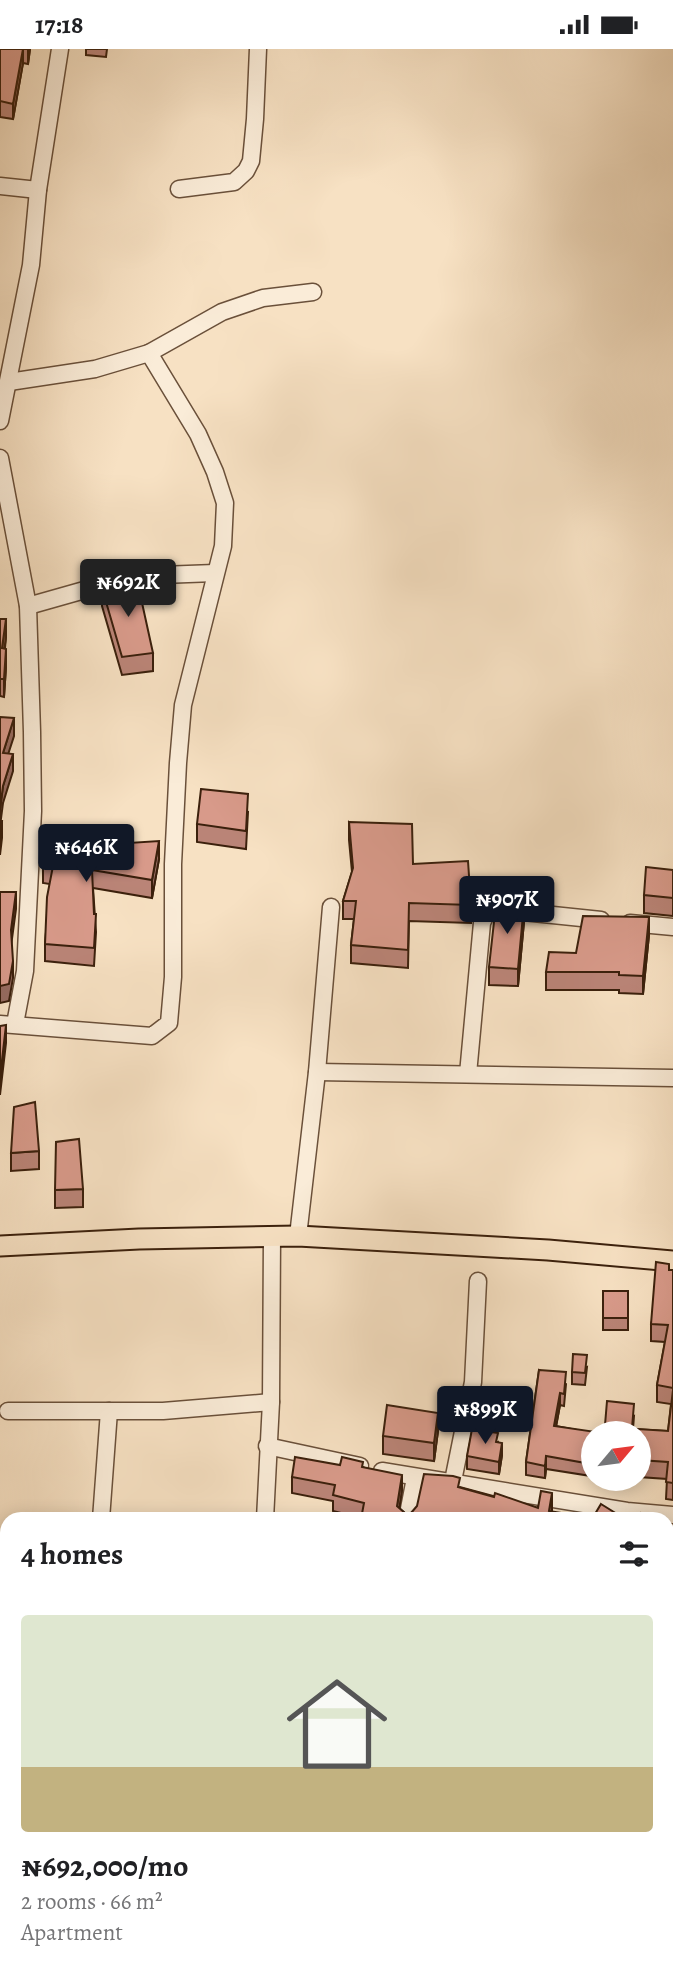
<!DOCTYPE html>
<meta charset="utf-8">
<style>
body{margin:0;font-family:Alegreya,serif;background:#f6f6f6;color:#202124;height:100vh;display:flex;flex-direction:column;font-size:26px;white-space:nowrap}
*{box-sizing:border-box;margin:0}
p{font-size:23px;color:#757577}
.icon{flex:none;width:38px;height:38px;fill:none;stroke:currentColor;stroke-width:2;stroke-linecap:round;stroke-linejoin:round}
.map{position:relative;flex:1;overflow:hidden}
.side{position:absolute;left:0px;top:1463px;width:674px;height:471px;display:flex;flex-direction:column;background:#fff;border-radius:21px 21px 0 0;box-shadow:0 4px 18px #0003}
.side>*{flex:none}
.needle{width:46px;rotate:61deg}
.controls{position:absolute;left:581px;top:1372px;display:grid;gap:14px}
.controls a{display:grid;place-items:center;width:70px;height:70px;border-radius:50%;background:#fff;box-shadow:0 4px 18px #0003;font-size:35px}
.price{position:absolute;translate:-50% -60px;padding:0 16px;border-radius:7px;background:#111827;color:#fff;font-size:23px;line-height:46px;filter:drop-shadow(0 2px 4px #0008)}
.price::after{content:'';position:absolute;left:50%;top:42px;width:21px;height:16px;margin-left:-10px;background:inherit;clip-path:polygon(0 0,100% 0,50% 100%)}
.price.on{background:#222;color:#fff}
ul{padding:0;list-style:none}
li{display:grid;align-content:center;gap:14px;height:371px;padding:0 21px}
li span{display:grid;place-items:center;height:217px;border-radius:7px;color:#555}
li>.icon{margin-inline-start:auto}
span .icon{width:126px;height:126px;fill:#fffc;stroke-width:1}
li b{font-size:30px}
h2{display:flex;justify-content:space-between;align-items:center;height:84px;padding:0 21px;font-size:30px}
.status{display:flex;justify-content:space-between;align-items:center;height:49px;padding:0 35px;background:#fff;direction:ltr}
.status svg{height:19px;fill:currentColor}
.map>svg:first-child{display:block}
</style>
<div class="status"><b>17:18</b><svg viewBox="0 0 49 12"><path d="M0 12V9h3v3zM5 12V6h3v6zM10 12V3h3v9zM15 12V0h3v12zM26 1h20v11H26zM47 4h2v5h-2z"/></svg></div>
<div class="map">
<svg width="673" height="1933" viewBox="0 0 673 1933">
<rect width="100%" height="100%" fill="#f7e1c3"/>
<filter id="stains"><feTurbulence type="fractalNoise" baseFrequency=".00286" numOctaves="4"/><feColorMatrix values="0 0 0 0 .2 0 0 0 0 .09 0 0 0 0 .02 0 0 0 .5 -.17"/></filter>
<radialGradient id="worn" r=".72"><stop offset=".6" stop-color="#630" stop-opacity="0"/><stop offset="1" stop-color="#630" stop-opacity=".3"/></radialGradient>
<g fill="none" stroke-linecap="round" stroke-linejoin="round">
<defs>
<g id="minor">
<path d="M0,137L38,141"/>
<path d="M179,140L234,133L246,122L251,112L255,70L258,0"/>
<path d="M9,333L95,320L149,304L222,263L263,249L313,243"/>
<path d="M0,372L31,216L38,141L60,0"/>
<path d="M0,409L28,557L32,683L33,762L25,922L15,975"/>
<path d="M28,557L134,527L215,524"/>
<path d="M630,874L673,878"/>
<path d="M0,975L152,987L169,974L173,928V815L178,714L183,656L223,497L225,454L215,423L198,385L149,304"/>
<path d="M317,1023L673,1029"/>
<path d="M468,1025L482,874L486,865L495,860L601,871"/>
<path d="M298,1187L317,1023L331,858"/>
<path d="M8,1362H163L271,1353"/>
<path d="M267,1397L360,1417"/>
<path d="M382,1422L627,1462L673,1466"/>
<path d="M453,1432L473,1333L478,1232"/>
<path d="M101,1470L109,1362"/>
<path d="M265,1470L271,1353L272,1188"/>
<path d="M407,1470L415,1429"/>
<path d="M0,1502H7"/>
<path d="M667,1514L673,1492"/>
<path d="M0,1728L7,1729"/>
<path d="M667,1784L673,1785"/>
<path d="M610,1927L630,1933"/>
<path d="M9,1933L10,1927"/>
<path d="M144,1933L145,1927"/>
</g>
<path id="major" d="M0,1197L139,1190L298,1187L548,1201L673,1212"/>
</defs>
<use href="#minor" stroke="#6a503a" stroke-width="19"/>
<use href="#major" stroke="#3b200c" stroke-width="23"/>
<use href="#minor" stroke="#faecd8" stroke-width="16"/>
<use href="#major" stroke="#f7e1c3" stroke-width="19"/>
</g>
<g fill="#ba8477" stroke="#3b200c" stroke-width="2">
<path d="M0,0H30L28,15L23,14L13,70L0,68Z"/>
<path d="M86,0H107L106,8L86,6Z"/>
<path d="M102,539L153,604V622L122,626L102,557Z"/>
<path d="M0,570L6,588L5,599L6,618L4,648L0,647Z"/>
<path d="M248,763L246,800L197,793V775Z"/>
<path d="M349,773L413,815L471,856V874L409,872L408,919L351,914V896L354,870H343V852L352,823L349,791Z"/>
<path d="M83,797L159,810L152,849L93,839L96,883L94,917L45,912V895L50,835L43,834V817Z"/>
<path d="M673,821V867L644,864V846Z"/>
<path d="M524,873L518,937L489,936V918Z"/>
<path d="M649,886L643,945L619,944V941H546V923Z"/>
<path d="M39,1102V1120L11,1122V1104Z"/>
<path d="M83,1140V1158L55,1159V1141Z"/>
<path d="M669,1221H673V1451L666,1450L667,1430L639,1428V1384H605V1376L634,1367L633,1380L668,1382L671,1355L657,1353V1336L665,1293L651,1292V1275Z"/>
<rect x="603" y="1242" width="25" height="39"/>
<path d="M587,1318L585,1336L572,1335V1323Z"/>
<path d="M539,1321L566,1335L564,1357L560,1356L556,1377L593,1384V1413L591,1427L546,1420L545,1429L526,1426V1413Z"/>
<path d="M438,1382L434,1412L383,1405V1387Z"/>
<path d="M498,1393L502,1406L499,1425L467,1420V1407Z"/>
<path d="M340,1416L363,1418L402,1441L399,1459L406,1465L411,1464L460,1438L538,1459L552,1460V1463L568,1470H361V1469L333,1462V1452L292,1444V1428Z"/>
<path d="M673,1549V1580L668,1578V1562Z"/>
<path d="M667,1618L673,1621V1750L667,1748V1700L668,1696L667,1695Z"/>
<path d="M4,1634H7V1710L2,1711L0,1689V1662L5,1661Z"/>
<rect x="0" y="1731" width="7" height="90"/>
<path d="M667,1787L673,1788V1920L667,1917Z"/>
<path d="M20,1927H45L44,1933H20Z"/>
<path d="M163,1927H198L197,1933H163Z"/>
</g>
<g fill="#976c61" stroke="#3b200c" stroke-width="2">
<path d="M23,0V14L13,70V55Z"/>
<path d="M28,0H30L28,15Z"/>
<path d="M6,570V588L2,617V599Z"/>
<path d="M6,600V618L4,648V630Z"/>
<path d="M14,669V687L3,721V704Z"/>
<path d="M13,705V722L3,754L0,777V760L3,737Z"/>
<path d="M2,772V789L0,806V788Z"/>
<path d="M159,792V810L152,849V831Z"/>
<path d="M16,843V860L11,897V881Z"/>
<path d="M524,855V873L518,937V920Z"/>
<path d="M649,868V886L643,945V927Z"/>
<path d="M13,912V929L9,952L0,954V937Z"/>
<path d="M6,976V994L0,1046V1029Z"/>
<path d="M560,1344V1356L554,1389V1377Z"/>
<path d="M438,1364V1382L434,1412V1394Z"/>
<path d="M502,1394V1406L499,1425V1413Z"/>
<path d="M593,1401V1413L591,1427V1415Z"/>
<path d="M546,1407V1420L545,1429V1417Z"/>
<path d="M402,1426V1441L398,1468L397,1457Z"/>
<path d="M552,1444V1460L551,1470L549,1462Z"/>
<path d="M7,1901V1918L2,1920L0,1925V1907L2,1902Z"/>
<path d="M112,1927H116L115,1933H111Z"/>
<path d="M194,1927H198L197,1933H193Z"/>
<path d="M509,1927H514L512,1933H506Z"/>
</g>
<g fill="#d89a8a" stroke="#3b200c" stroke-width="2">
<path d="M0,0H23L13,55L0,52Z"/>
<path d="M137,531L153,604L122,608L102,539Z"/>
<path d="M0,570H6L2,599L6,600L4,630H0Z"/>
<path d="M0,668L14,669L3,704L13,705L3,737L0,760Z"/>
<path d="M201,740L248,745L246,782L197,775Z"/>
<path d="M0,772H2L0,788Z"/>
<path d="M349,773L412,775L413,815L468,812L471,856L409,854L408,901L351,896L356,852H343L353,819Z"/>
<path d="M47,788L83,793V797L159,792L152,831L92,821L94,865H96L94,899L45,895L47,848L53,817H43Z"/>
<path d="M646,818L673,821V849L644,846Z"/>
<path d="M0,843H16L11,881L13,912L9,935L0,937Z"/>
<path d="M496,855H524L518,920L489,918Z"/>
<path d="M583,867L649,868L643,927L619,926V923H546L549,903L576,904Z"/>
<path d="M6,976L0,1029V977Z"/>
<path d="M35,1053L39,1102L11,1104L14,1058Z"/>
<path d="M79,1090L83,1140L55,1141L56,1093Z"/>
<path d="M656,1213L669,1215V1221H673V1339L657,1336L668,1276L651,1275Z"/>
<rect x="603" y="1242" width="25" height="27"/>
<path d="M573,1305L587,1306L585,1324L572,1323Z"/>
<path d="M539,1321L566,1323L564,1345L560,1344L554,1377L596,1383V1384H593V1401L591,1415L546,1407L545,1417L526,1413Z"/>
<path d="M673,1341V1434L666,1433L668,1413L639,1411V1384H621L622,1379L668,1382Z"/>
<path d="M607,1352L634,1355L632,1379L605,1376Z"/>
<path d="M387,1356L438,1364L434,1394L383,1387Z"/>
<path d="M472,1380L498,1384L496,1393L502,1394L499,1413L467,1407Z"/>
<path d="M295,1408L340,1416L342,1408L363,1413L362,1418L402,1426L397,1457L406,1465L411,1464L417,1457L424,1425L453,1427L460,1429L458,1438L494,1448L495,1444L538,1459L541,1442L552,1444L549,1462L568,1465L567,1470H464L455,1467L454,1470L449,1469L448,1470H405L394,1466L393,1470H361L364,1454L333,1446L335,1436L292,1428Z"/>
<path d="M601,1455L625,1470H592Z"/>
<path d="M641,1464L662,1470H639Z"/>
<path d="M673,1549V1564L668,1562Z"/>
<path d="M667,1618L673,1621V1678L672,1680L667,1677Z"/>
<path d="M4,1634H7V1660Z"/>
<path d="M7,1661V1693L2,1694L0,1662Z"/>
<path d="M672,1685L673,1686V1733L667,1730V1700Z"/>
<rect x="0" y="1731" width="7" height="72"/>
<path d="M667,1787L673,1788V1863L669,1874L673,1875V1902L667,1900Z"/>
<path d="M0,1884L7,1885V1901L2,1902L0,1907Z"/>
<path d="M70,1927H112L111,1933H69Z"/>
<path d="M168,1927H194L193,1933Z"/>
<path d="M224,1927H509L506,1933H222Z"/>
<path d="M551,1927H563L582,1933H549Z"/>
<path d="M588,1930L597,1933H587Z"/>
</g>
<rect width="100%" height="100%" filter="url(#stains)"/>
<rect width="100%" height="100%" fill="url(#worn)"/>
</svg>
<div class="controls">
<a><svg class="needle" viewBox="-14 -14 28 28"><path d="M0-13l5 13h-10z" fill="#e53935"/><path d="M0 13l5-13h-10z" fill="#757577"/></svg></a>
</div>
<b class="price on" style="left:128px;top:570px">₦692K</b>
<b class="price" style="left:86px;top:835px">₦646K</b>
<b class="price" style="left:507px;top:887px">₦907K</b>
<b class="price" style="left:485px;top:1397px">₦899K</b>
<section class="side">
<h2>4 homes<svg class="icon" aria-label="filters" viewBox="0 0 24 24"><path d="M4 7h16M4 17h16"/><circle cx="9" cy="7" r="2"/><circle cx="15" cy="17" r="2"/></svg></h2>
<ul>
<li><span style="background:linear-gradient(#dfe7d0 70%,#c2b280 0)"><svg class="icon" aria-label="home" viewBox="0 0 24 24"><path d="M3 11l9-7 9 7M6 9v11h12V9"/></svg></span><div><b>₦692,000/mo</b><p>2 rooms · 66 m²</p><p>Apartment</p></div></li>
</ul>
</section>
</div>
